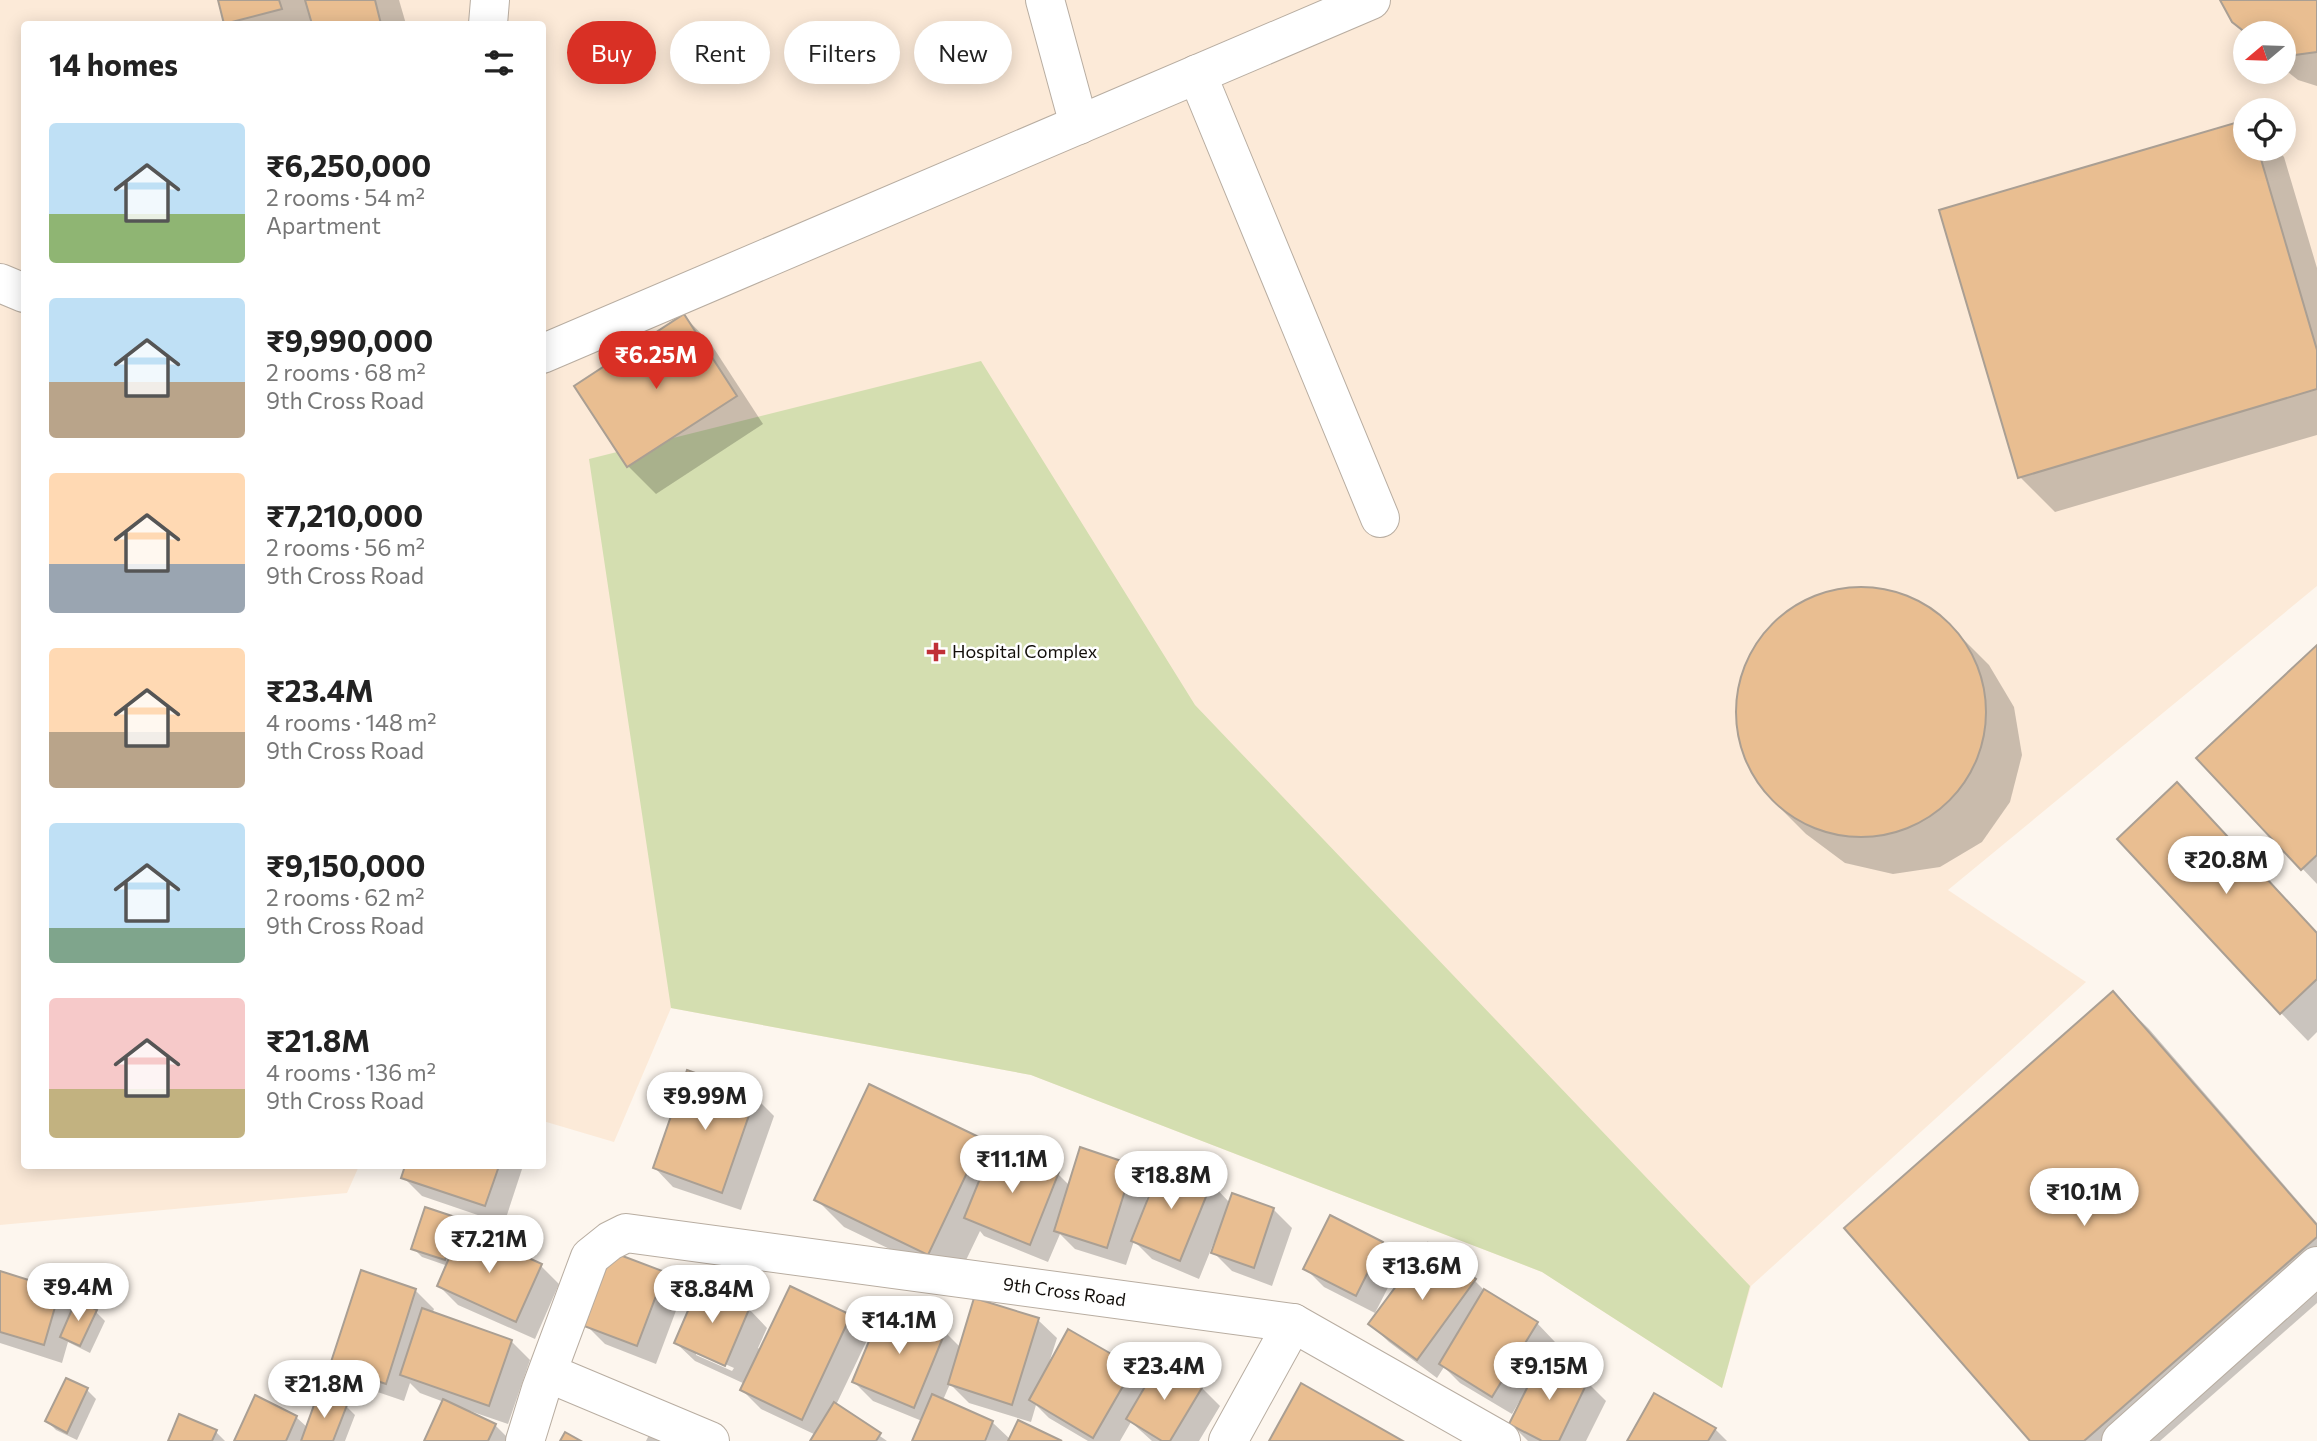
<!DOCTYPE html>
<meta charset="utf-8">
<style>
body{margin:0;font-family:Commissioner,sans-serif;background:#f2f2f2;color:#222;height:100vh;display:flex;flex-direction:column;font-size:26px;white-space:nowrap}
*{box-sizing:border-box;margin:0}
p{font-size:23px;color:#767676}
.icon{flex:none;width:38px;height:38px;fill:none;stroke:currentColor;stroke-width:2;stroke-linecap:round;stroke-linejoin:round}
.map{position:relative;flex:1;overflow:hidden}
.drawer{position:absolute;left:21px;top:21px;width:525px;height:1148px;display:flex;flex-direction:column;background:#fff;border-radius:7px;box-shadow:0 4px 18px #0003}
.drawer>*{flex:none}
.guide{position:absolute;left:567px;top:21px;width:665px;height:63px;display:flex;gap:14px}
.needle{width:46px;rotate:251deg}
.fabs{position:absolute;left:2233px;top:21px;display:grid;gap:14px}
.fabs a{display:grid;place-items:center;width:63px;height:63px;border-radius:50%;background:#fff;box-shadow:0 4px 18px #0003;font-size:35px}
.price{position:absolute;translate:-50% -60px;padding:0 16px;border-radius:24px;background:#fff;color:#222;font-size:23px;line-height:46px;filter:drop-shadow(0 2px 4px #0008)}
.price::after{content:'';position:absolute;left:50%;top:42px;width:21px;height:16px;margin-left:-10px;background:inherit;clip-path:polygon(0 0,100% 0,50% 100%)}
.price.on{background:#d93025;color:#fff}
ul{padding:0;list-style:none}
li{display:flex;align-items:center;gap:21px;height:175px;padding:0 28px}
li span{display:grid;place-items:center;flex:none;width:196px;height:140px;border-radius:7px;color:#555}
li>.icon{margin-inline-start:auto}
span .icon{width:84px;height:84px;fill:#fffc;stroke-width:1}
li b{font-size:30px}
h2{display:flex;justify-content:space-between;align-items:center;height:84px;padding:0 28px;font-size:30px}
.pill{padding:0 24px;border-radius:32px;background:#fff;box-shadow:0 4px 18px #0003;font-size:24px;line-height:63px}
.pill.on{background:#d93025;color:#fff}
.map>svg:first-child{display:block}
</style>
<div class="map">
<svg width="2317" height="1441" viewBox="0 0 2317 1441">
<rect width="100%" height="100%" fill="#fdf6ee"/>
<path fill="#fcead8" fill-rule="evenodd" d="M0,0H2317V586L1948,890L2086,982L1751,1286L1722,1388L1542,1272L1031,1075L671,1008L614,1142L543,1121L542,24H24V1166H359L347,1193L0,1225ZM2245,33H2284V72H2245ZM2245,110H2284V149H2245Z"/>
<path fill="#d4deb0" d="M981,361L1195,705L1750,1286L1722,1388L1542,1272L1031,1075L671,1008L589,459Z"/>
<g fill="#0003" fill-rule="evenodd">
<path d="M219,0H399L406,24H227Z"/>
<path d="M2222,0H2317V86L2298,80L2284,69V33H2246L2234,21Z"/>
<path d="M2245,122V149H2276L2284,157L2317,268V435L2055,512L2020,477L1942,211Z"/>
<path d="M684,316L711,344L763,424L656,494L628,466Z"/>
<path d="M1865,587L1913,599L1952,628L1989,665L2014,707L2022,755L2010,802L1982,842L1940,867L1893,874L1845,863L1806,834L1769,797L1744,755L1736,707L1748,660L1776,620L1818,594Z"/>
<path d="M2317,647V884L2198,758Z"/>
<path d="M2317,933V1032L2308,1041L2281,1013Z"/>
<path d="M2113,994L2149,1029L2317,1223V1303L2160,1441H2032Z"/>
<path d="M755,1097L774,1116L741,1210L673,1187L655,1168Z"/>
<path d="M982,1141L993,1152L1058,1174L1070,1186L1132,1167L1151,1185L1146,1201L1149,1202L1211,1183L1230,1203L1273,1209L1292,1228L1272,1286L1232,1271L1213,1252L1216,1243L1214,1242L1199,1279L1152,1259L1134,1241L1126,1265L1075,1249L1060,1234L1048,1262L984,1236L980,1231L956,1281L844,1227L816,1199Z"/>
<path d="M407,1166H523L504,1224L422,1196L403,1177Z"/>
<path d="M457,1219L466,1228L465,1231L541,1266L559,1284L535,1339L458,1305L439,1286L448,1266L422,1257L413,1248Z"/>
<path d="M1382,1243L1401,1262L1375,1313L1324,1287L1305,1268Z"/>
<path d="M1429,1246L1475,1281L1489,1295L1537,1323L1555,1342L1544,1361L1587,1382L1606,1401L1586,1441H1528L1511,1424L1522,1403L1519,1402L1512,1414L1460,1383L1444,1367L1437,1378L1389,1342L1370,1324Z"/>
<path d="M0,1273L60,1291L75,1307L96,1312L105,1321L90,1353L68,1342L62,1363L0,1343Z"/>
<path d="M664,1274L683,1292L656,1364L605,1344L586,1325Z"/>
<path d="M790,1288L850,1317L869,1336L836,1405L887,1441H812L816,1435L761,1409L742,1390L745,1384L695,1361L676,1343L749,1309L767,1328L758,1348L761,1350ZM696,1351L734,1368L732,1371L696,1355Z"/>
<path d="M415,1290L434,1309L432,1314L511,1341L530,1360L508,1424L470,1411L469,1413L495,1425L511,1441H426L444,1402L420,1393L410,1383L404,1401L351,1383L332,1364Z"/>
<path d="M1038,1320L1057,1338L1049,1363L1132,1369L1149,1385L1201,1387L1220,1406L1199,1441H1152L1131,1422L1120,1441H1088L1049,1418L1036,1405L1031,1422L969,1403L950,1384L943,1400L992,1422L1011,1440L1058,1441H913L922,1421L873,1401L854,1382L945,1332L961,1348Z"/>
<path d="M67,1380L87,1390L96,1399L77,1440L56,1430L47,1421Z"/>
<path d="M346,1406L355,1415L345,1441H235L296,1417L308,1428Z"/>
<path d="M1715,1429L1727,1441H1629Z"/>
<path d="M216,1432L225,1441H169Z"/>
<path d="M649,1435L659,1441H646Z"/>
</g>
<g fill="#e9be91" stroke="#aa9f93" stroke-width="2">
<path d="M218,0H279L282,9L224,24Z"/>
<path d="M305,0H375L381,24H312Z"/>
<path d="M2220,0H2317V52L2295,55L2284,52V33H2246L2232,22Z"/>
<path d="M2245,120V149H2258L2317,350V389L2018,478L1939,210Z"/>
<path d="M684,314L737,396L627,467L574,386Z"/>
<circle cx="1861" cy="712" r="125"/>
<path d="M2317,645V855L2301,870L2196,758Z"/>
<path d="M2177,782L2317,933V979L2280,1014L2117,839Z"/>
<path d="M2113,991L2317,1225V1237L2084,1441H2030L1844,1228Z"/>
<path d="M687,1070L756,1095L722,1193L653,1168Z"/>
<path d="M869,1084L983,1139L928,1255L814,1200Z"/>
<path d="M994,1144L1059,1172L1030,1245L964,1218Z"/>
<path d="M1080,1147L1133,1165L1107,1248L1054,1231Z"/>
<path d="M1163,1161L1212,1182L1180,1261L1131,1241Z"/>
<path d="M405,1166H499L485,1206L401,1178Z"/>
<path d="M1232,1193L1274,1208L1254,1268L1211,1253Z"/>
<path d="M425,1207L458,1218L445,1260L411,1249Z"/>
<path d="M1330,1215L1383,1242L1356,1296L1303,1269Z"/>
<path d="M462,1228L542,1264L516,1322L437,1286Z"/>
<path d="M1428,1243L1476,1279L1417,1360L1368,1324Z"/>
<path d="M612,1252L665,1272L637,1346L584,1326Z"/>
<path d="M361,1270L416,1289L386,1384L330,1365Z"/>
<path d="M0,1271L60,1290L44,1345L0,1332Z"/>
<path d="M699,1285L750,1307L725,1366L674,1343Z"/>
<path d="M790,1286L851,1315L802,1420L740,1390Z"/>
<path d="M1484,1289L1538,1322L1492,1397L1439,1364Z"/>
<path d="M974,1298L1039,1318L1012,1405L948,1384Z"/>
<path d="M76,1300L97,1310L80,1346L60,1337Z"/>
<path d="M884,1305L946,1330L914,1408L852,1382Z"/>
<path d="M422,1308L512,1340L489,1406L400,1375Z"/>
<path d="M1068,1329L1134,1367L1093,1438L1029,1400Z"/>
<path d="M1542,1358L1588,1381L1559,1441H1542L1509,1424Z"/>
<path d="M1160,1361L1203,1386L1170,1441H1162L1126,1419Z"/>
<path d="M66,1378L88,1388L67,1433L45,1421Z"/>
<path d="M1301,1383L1403,1441H1269Z"/>
<path d="M1654,1393L1716,1428L1708,1441H1627Z"/>
<path d="M318,1394L347,1405L333,1441H301Z"/>
<path d="M932,1394L993,1421L985,1441H912Z"/>
<path d="M255,1395L297,1416L286,1441H234Z"/>
<path d="M443,1399L496,1424L488,1441H424Z"/>
<path d="M834,1402L881,1433L876,1441H810Z"/>
<path d="M179,1414L217,1430L212,1441H168Z"/>
<path d="M1018,1420L1062,1441H1008Z"/>
<path d="M565,1432L581,1441H560Z"/>
</g>
<g fill="none" stroke-linecap="round" stroke-linejoin="round">
<defs>
<g id="minor">
<path d="M1045,0L1079,125"/>
<path d="M488,24L490,0"/>
<path d="M1197,74L1380,518"/>
<path d="M0,283L24,293"/>
<path d="M542,354L1371,0"/>
<path d="M548,1373L710,1441"/>
<path id="s1" d="M525,1441L541,1389L590,1257L610,1241L626,1233L1293,1323L1501,1441"/>
<path d="M1228,1441L1293,1323"/>
<path d="M2121,1441L2317,1266"/>
</g>
</defs>
<use href="#minor" stroke="#b8ada1" stroke-width="40"/>
<use href="#minor" stroke="#fff" stroke-width="38"/>
</g>
<path fill="#c03037" stroke="#fff" stroke-width="2.5" d="M932.5 641.5h7v7h7v7h-7v7h-7v-7h-7v-7h7z"/>
<g text-anchor="middle" stroke-width="5" stroke-linejoin="round" paint-order="stroke">
<g font-size="18" fill="#130f0b" stroke="#fff" text-anchor="start">
<text x="952" y="658">Hospital Complex</text>
</g>
<g font-size="18" fill="#130f0b" stroke="#fff">
<text dy="6" stroke="none"><textPath href="#s1" startOffset="681">9th Cross Road</textPath></text>
</g>
</g>
</svg>
<div class="fabs">
<a><svg class="needle" viewBox="-14 -14 28 28"><path d="M0-13l5 13h-10z" fill="#e53935"/><path d="M0 13l5-13h-10z" fill="#767676"/></svg></a>
<a><svg class="icon" aria-label="locate" viewBox="0 0 24 24"><circle cx="12" cy="12" r="6"/><path d="M12 2v4M12 18v4M2 12h4M18 12h4"/></svg></a>
</div>
<b class="price on" style="left:656px;top:391px">₹6.25M</b>
<b class="price" style="left:2226px;top:896px">₹20.8M</b>
<b class="price" style="left:705px;top:1132px">₹9.99M</b>
<b class="price" style="left:1012px;top:1195px">₹11.1M</b>
<b class="price" style="left:1171px;top:1211px">₹18.8M</b>
<b class="price" style="left:2084px;top:1228px">₹10.1M</b>
<b class="price" style="left:489px;top:1275px">₹7.21M</b>
<b class="price" style="left:1422px;top:1302px">₹13.6M</b>
<b class="price" style="left:78px;top:1323px">₹9.4M</b>
<b class="price" style="left:712px;top:1325px">₹8.84M</b>
<b class="price" style="left:899px;top:1356px">₹14.1M</b>
<b class="price" style="left:1164px;top:1402px">₹23.4M</b>
<b class="price" style="left:1549px;top:1402px">₹9.15M</b>
<b class="price" style="left:324px;top:1420px">₹21.8M</b>
<div class="guide">
<a class="pill on">Buy</a>
<a class="pill">Rent</a>
<a class="pill">Filters</a>
<a class="pill">New</a>
</div>
<section class="drawer">
<h2>14 homes<svg class="icon" aria-label="filters" viewBox="0 0 24 24"><path d="M4 7h16M4 17h16"/><circle cx="9" cy="7" r="2"/><circle cx="15" cy="17" r="2"/></svg></h2>
<ul>
<li><span style="background:linear-gradient(#bfe0f5 65%,#8fb573 0)"><svg class="icon" aria-label="home" viewBox="0 0 24 24"><path d="M3 11l9-7 9 7M6 9v11h12V9"/></svg></span><div><b>₹6,250,000</b><p>2 rooms · 54 m²</p><p>Apartment</p></div></li>
<li><span style="background:linear-gradient(#bfe0f5 60%,#b9a48a 0)"><svg class="icon" aria-label="home" viewBox="0 0 24 24"><path d="M3 11l9-7 9 7M6 9v11h12V9"/></svg></span><div><b>₹9,990,000</b><p>2 rooms · 68 m²</p><p>9th Cross Road</p></div></li>
<li><span style="background:linear-gradient(#ffd9b3 65%,#9aa5b1 0)"><svg class="icon" aria-label="home" viewBox="0 0 24 24"><path d="M3 11l9-7 9 7M6 9v11h12V9"/></svg></span><div><b>₹7,210,000</b><p>2 rooms · 56 m²</p><p>9th Cross Road</p></div></li>
<li><span style="background:linear-gradient(#ffd9b3 60%,#b9a48a 0)"><svg class="icon" aria-label="home" viewBox="0 0 24 24"><path d="M3 11l9-7 9 7M6 9v11h12V9"/></svg></span><div><b>₹23.4M</b><p>4 rooms · 148 m²</p><p>9th Cross Road</p></div></li>
<li><span style="background:linear-gradient(#bfe0f5 75%,#7fa58c 0)"><svg class="icon" aria-label="home" viewBox="0 0 24 24"><path d="M3 11l9-7 9 7M6 9v11h12V9"/></svg></span><div><b>₹9,150,000</b><p>2 rooms · 62 m²</p><p>9th Cross Road</p></div></li>
<li><span style="background:linear-gradient(#f6c9c9 65%,#c2b280 0)"><svg class="icon" aria-label="home" viewBox="0 0 24 24"><path d="M3 11l9-7 9 7M6 9v11h12V9"/></svg></span><div><b>₹21.8M</b><p>4 rooms · 136 m²</p><p>9th Cross Road</p></div></li>
</ul>
</section>
</div>
